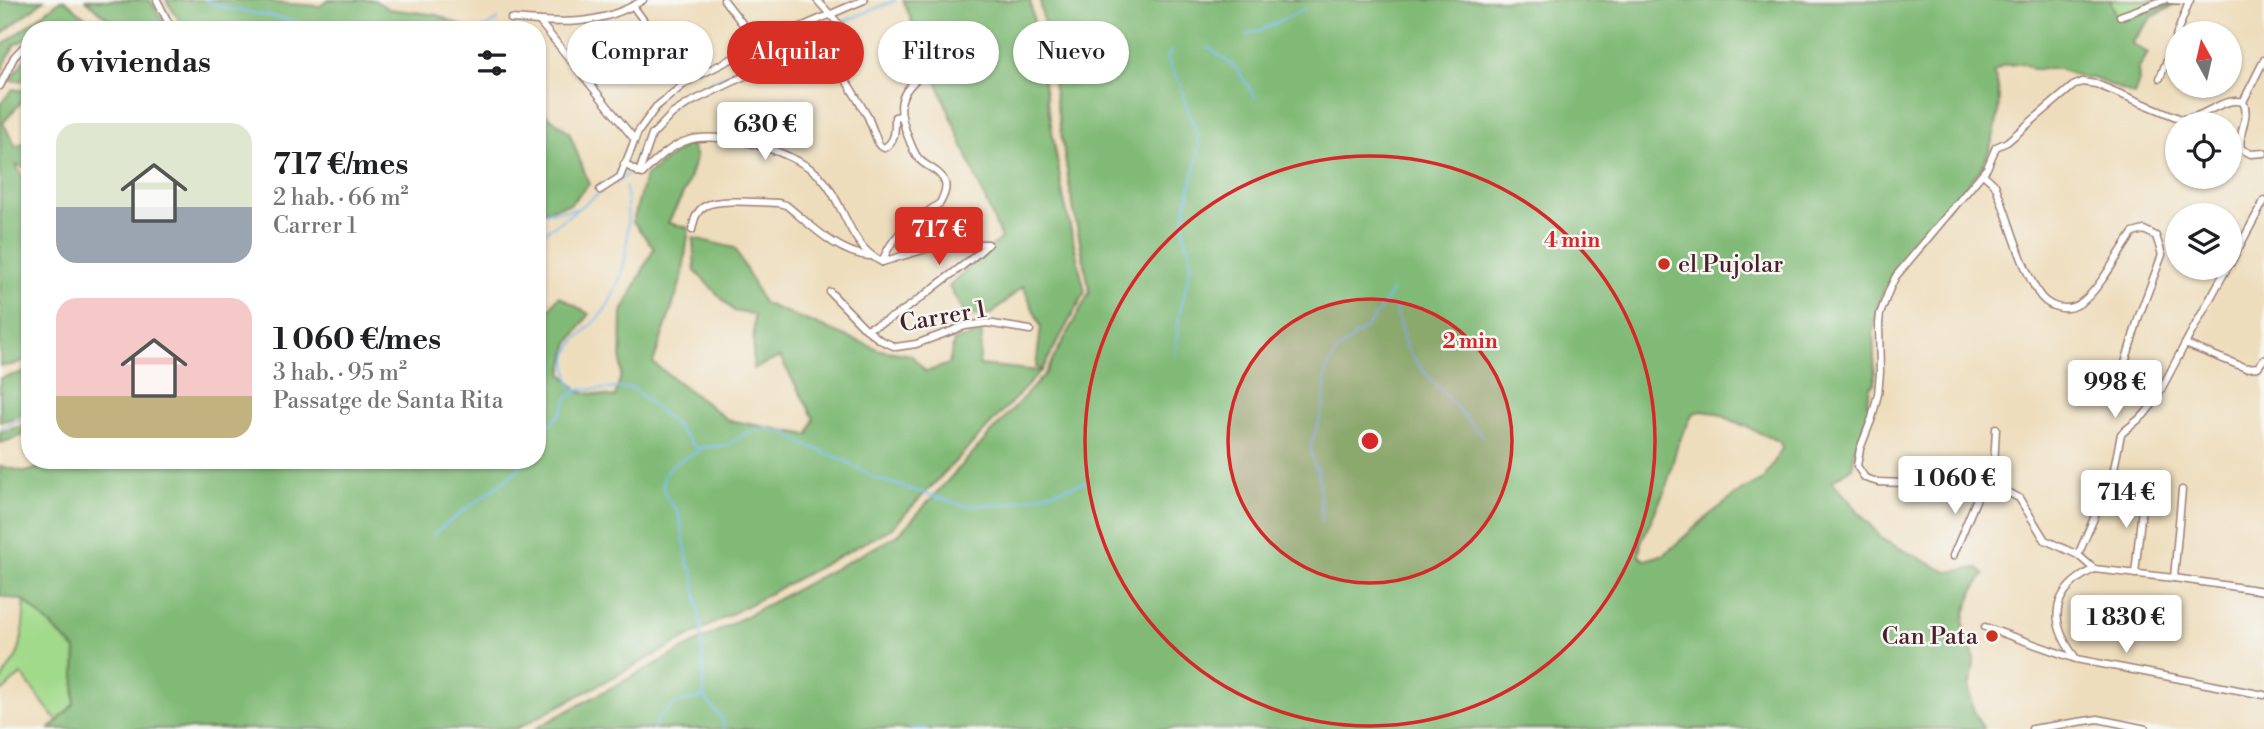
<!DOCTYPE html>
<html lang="es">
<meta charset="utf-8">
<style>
body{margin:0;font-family:"Libre Bodoni",serif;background:#f6f6f6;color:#202124;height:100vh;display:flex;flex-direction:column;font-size:26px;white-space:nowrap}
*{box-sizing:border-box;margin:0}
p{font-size:23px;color:#757577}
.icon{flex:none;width:38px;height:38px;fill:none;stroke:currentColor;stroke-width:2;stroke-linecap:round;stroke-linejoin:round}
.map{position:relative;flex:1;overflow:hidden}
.details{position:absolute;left:21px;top:21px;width:525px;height:448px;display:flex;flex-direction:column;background:#fff;border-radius:28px;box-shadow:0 2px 5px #0004}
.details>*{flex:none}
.top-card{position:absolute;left:567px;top:21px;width:665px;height:63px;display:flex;gap:14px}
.needle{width:46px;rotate:352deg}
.buttons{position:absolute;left:2165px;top:21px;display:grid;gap:14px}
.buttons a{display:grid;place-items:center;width:77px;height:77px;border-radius:50%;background:#fff;box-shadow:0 2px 5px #0004;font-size:35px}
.price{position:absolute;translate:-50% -60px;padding:0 16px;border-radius:7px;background:#fff;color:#222;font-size:23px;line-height:46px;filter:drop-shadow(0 2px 4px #0008)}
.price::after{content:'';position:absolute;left:50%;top:42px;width:21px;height:16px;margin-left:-10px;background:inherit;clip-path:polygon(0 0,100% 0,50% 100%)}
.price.selected{background:#d93025;color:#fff}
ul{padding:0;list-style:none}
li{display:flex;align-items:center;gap:21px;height:175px;padding:0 35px}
li span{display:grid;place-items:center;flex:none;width:196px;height:140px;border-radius:21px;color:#555}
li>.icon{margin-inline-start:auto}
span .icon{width:84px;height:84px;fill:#fffc;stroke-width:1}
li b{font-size:30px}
h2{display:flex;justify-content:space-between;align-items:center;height:84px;padding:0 35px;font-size:30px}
.pill{padding:0 24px;border-radius:32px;background:#fff;box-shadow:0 2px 5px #0004;font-size:24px;line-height:63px}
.pill.selected{background:#d93025;color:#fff}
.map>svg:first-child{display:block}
</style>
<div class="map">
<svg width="2264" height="729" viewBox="0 0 2264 729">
<rect width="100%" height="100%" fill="#f6f6f2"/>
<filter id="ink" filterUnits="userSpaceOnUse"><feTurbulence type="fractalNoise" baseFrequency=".0143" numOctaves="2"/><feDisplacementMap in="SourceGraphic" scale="14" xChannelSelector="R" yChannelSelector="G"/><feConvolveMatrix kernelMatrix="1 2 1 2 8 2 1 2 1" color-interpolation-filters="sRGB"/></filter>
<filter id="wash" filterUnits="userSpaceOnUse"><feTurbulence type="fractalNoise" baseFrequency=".00686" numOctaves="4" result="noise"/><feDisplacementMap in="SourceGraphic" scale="28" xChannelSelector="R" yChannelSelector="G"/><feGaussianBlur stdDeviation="1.57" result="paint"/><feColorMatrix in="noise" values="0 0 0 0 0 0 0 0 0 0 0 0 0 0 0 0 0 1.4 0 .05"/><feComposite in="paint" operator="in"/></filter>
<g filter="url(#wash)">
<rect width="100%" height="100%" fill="#eeddbc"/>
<g fill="#a2da8b" stroke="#767c5b" stroke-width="2">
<path d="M2110,0H2181L2128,19H2117Z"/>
<path d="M25,601L76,650L74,704L57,721L21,674L3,691L0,689C0,676 13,665 18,653C24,637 23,618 25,601Z"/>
</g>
<g fill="#81ba77" stroke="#666c51" stroke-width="2" fill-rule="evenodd">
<path d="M0,0H44L0,35Z"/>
<path d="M61,0H65L100,30H30V37L14,45L0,74V47Z"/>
<path d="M86,0H150L168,30H121Z"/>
<path d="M166,0H267L275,3L320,6L329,0H374L389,9L437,15L471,30H180L178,18Z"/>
<path d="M903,0H1030L1063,196L1085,292L1042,370L1036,367L1041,327L1023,286L992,314L966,316L949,287L1001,238Z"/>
<path d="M1040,0H2110L2118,19H2128L2184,0L2152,17L2131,43L2148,53L2138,70L2139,81L2134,95L2093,78H2084L2059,69H2032L2022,63L2003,66L1993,73C2007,97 1993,148 1980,170C1950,206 1884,269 1876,313C1871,335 1875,361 1875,383L1870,387L1867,402L1870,407L1855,451L1852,467L1832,481L1883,540L1947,572L1978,568L1985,574C1975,585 1961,615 1964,630C1967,641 1974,649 1974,661C1974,669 1972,675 1970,683C1967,699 1976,717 1984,729H534L898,535L1045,374L1090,292L1071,196ZM1701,411L1716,413L1780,442L1782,449L1763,480L1741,491L1708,516L1665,554L1645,560L1639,556L1641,542L1666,488L1677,446L1693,413Z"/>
<path d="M30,52V80L9,81Z"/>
<path d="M13,89L30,92L3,123L16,147L30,139V169L16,165L26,184L30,185V358L12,365L0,366V104Z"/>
<path d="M537,108L569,132L589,184L570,204L542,211L537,171Z"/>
<path d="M690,142L696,157L686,188L668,223L689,228L682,278L653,363L728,420L809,435L814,418L780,357L753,369L754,315L734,311L695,271L693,238L735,248L763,303L880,350L911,355L926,372L949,364L954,341L982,333L979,365L1041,371L892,528L516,729H50L74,704L76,650L25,601L0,596V466L26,472L51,464L78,463V460H537V326L559,296L589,314L568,345L562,373L579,392L615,397L621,375L622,312L654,248L633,222L645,176Z"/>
<path d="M30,371V413L0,422V378Z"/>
<path d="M30,424V433L0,443V432Z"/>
</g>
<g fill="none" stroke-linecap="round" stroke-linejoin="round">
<g stroke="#7bbdf0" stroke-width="2">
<path d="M205,0L228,9L272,16L324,30"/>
<path d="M840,23L896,0"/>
<path d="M482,30L498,19"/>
<path d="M1247,34L1259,31L1305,9"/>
<path d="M1208,47L1236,68L1256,98"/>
<path d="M1172,50L1167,59L1181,86L1189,115L1199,137L1197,160L1184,214V235L1189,247L1191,265L1179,317L1175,358"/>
<path d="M632,164C643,141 655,120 675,103C691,89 713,81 732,72C766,56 800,39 835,25"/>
<path d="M615,184L628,174"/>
<path d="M626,187C628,217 630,249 620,278C616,288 610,304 603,312C580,341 555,344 573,390L633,388L675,425L696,448L728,445L746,433L767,428L787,433L804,444L844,460L875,478L966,506L1008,504L1086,482"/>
<path d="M537,213L578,209"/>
<path d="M537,238L601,192"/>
<path d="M1395,308L1406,347L1421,368L1482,436"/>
<path d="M0,429L19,420L30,418"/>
<path d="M537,450L547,435V427L562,412L567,398L582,389"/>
<path d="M1322,521L1318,471L1311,455V444L1324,406L1326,369L1339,349L1368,326L1392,292"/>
<path d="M433,535C463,508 499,490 527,460"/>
<path d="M705,698L723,720L724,729"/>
<path d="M653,729C665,704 679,703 704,697L701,627L693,570L688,565C685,549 684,526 677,511C674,506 669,503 667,498C651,466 684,461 703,448"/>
<path d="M911,729H926"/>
</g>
</g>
</g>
<g filter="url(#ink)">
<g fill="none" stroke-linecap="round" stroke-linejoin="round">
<defs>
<g id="minor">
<path d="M157,0L172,30"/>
<path d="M724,0L759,45"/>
<path d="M817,0L846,32"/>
<path d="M2170,0L2190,1"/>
<path d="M633,6L688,81"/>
<path d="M2120,16L2164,0"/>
<path d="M511,19C560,23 599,27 643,0"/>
<path d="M539,21L635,140"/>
<path d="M846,32L847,82L868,117L879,145L884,148C896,141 895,130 895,117L901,116"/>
<path d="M2177,33L2189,2"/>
<path d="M2160,78L2177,34"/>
<path d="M0,86L14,57L30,40"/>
<path d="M2243,102L2264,60"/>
<path d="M624,164L642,174C655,161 671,145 689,140C724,130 802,153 824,181C845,206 850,247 882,262"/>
<path d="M639,173L652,135L672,114L689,103L815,42L846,32"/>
<path d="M1983,174L1995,185C2009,218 2019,261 2037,291C2046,307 2066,314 2082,302C2099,290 2120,251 2133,233L2144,230L2156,236L2162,255L2139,316L2125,363L2131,374L2162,385"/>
<path d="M600,190L620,177L638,132L656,107L688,81L759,45L864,0"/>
<path d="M692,230C694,220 696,211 705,206C720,198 761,203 779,203L786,205C810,224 837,253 869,256"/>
<path d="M882,262C895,229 913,223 940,203C943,197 947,190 945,183C942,172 929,168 921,161C914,155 912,146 908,137C896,105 898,93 925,72"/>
<path d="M2230,264L2264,201"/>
<path d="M830,292L866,329L880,340L896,347L916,344L965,326L987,323L1030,330"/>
<path d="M866,329C895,319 913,304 936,286C954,272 972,260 988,244L946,243L882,262"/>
<path d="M2185,344L2227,268"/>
<path d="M1993,487L1996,428"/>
<path d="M2078,555L2113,474L2121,434L2144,415L2155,401L2185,344L2246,368L2258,367L2264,359"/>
<path d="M1953,556L1982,486"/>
<path d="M2094,569L2078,555L2045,540L2019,498L2006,491L1982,486L1878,482L1865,478L1857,466L1860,449L1872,418L1878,394L1880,373L1879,324L1880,314L1890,288L1896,276L1987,168L1996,147L2007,142L2073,86L2082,82L2096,84L2181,119C2203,120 2222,96 2243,102C2251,116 2237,133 2241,149L2251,154L2264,153"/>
<path d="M2094,569L2174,578L2264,591"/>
<path d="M2135,574L2144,489"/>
<path d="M2174,578L2182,490"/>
<path d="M1985,627L2076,659L2264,695"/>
<path d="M2075,657C2047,620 2052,590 2094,569"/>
<path d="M2032,729L2098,719L2146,729"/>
</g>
</defs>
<use href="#minor" stroke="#9c7e74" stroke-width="9"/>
<use href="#minor" stroke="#fff" stroke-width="6"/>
</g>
</g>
<circle cx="1370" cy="441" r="142" fill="#d62828" fill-opacity=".12"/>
<g fill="none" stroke="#d62828" stroke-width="3.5">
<circle cx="1370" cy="441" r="142"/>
<circle cx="1370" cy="441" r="285"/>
</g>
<g fill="#c8321e" stroke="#f6f6f2" stroke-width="2.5">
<circle cx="1664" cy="264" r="7"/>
<circle cx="1992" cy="636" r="7"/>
</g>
<g text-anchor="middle" stroke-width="5" stroke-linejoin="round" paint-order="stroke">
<g font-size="24" fill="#4a1f2b" stroke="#f6f6f2" text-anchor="start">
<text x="1678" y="272">el Pujolar</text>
<text x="1978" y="644" text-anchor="end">Can Pata</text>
</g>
<g font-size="24" fill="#4a1f2b" stroke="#f6f6f2">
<text transform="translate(943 316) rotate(-10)" y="8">Carrer 1</text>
</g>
</g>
<circle cx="1370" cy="441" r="10" fill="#d62828" stroke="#f6f6f2" stroke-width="3.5"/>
<g font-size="21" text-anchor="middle" font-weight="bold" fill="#d62828" stroke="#f6f6f2" stroke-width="5" stroke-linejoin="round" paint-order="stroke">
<text x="1572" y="247">4 min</text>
<text x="1470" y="348">2 min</text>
</g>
</svg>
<div class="buttons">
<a><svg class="needle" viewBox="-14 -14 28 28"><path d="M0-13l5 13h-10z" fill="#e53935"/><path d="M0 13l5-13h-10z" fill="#757577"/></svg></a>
<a><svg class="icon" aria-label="locate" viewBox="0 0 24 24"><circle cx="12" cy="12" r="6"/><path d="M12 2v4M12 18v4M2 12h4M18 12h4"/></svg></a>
<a><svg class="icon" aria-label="layers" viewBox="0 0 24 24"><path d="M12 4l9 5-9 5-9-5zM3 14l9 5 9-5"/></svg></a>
</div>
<b class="price" style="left:765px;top:162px">630 €</b>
<b class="price selected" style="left:939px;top:267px">717 €</b>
<b class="price" style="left:2115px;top:420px">998 €</b>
<b class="price" style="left:1955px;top:516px">1 060 €</b>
<b class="price" style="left:2126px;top:530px">714 €</b>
<b class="price" style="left:2126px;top:655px">1 830 €</b>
<div class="top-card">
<a class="pill">Comprar</a>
<a class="pill selected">Alquilar</a>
<a class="pill">Filtros</a>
<a class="pill">Nuevo</a>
</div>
<section class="details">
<h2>6 viviendas<svg class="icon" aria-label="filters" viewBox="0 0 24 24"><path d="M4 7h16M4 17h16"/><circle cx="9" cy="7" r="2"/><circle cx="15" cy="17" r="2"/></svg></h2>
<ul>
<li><span style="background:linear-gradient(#dfe7d0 60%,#9aa5b1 0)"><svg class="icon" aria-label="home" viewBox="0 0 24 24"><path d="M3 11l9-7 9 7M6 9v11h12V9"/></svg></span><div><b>717 €/mes</b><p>2 hab. · 66 m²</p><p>Carrer 1</p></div></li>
<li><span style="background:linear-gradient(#f6c9c9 70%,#c2b280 0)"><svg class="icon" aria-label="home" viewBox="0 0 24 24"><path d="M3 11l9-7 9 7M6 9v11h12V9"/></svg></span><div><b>1 060 €/mes</b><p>3 hab. · 95 m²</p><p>Passatge de Santa Rita</p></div></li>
</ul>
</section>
</div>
